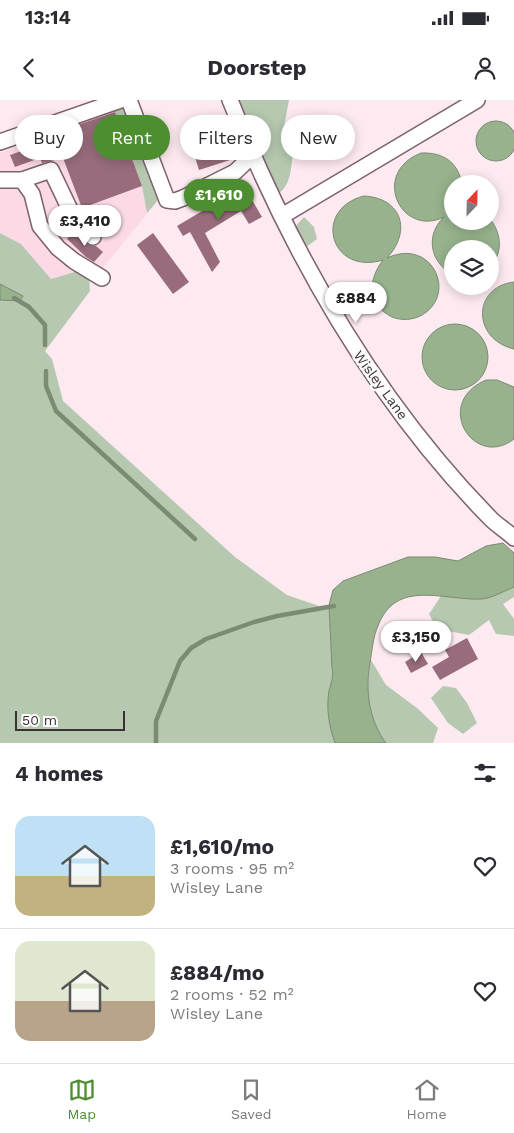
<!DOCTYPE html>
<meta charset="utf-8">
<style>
body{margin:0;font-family:"Work Sans",sans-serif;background:#f2f2f3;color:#2b2b33;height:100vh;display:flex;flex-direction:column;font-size:19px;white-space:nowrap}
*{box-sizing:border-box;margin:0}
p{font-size:16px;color:#7c7c81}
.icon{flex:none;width:28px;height:28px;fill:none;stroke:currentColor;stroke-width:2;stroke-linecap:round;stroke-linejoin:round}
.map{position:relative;height:643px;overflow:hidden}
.panel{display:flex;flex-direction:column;background:#fff;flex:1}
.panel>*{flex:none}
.top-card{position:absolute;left:15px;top:15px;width:485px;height:45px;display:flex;gap:10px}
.needle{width:32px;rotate:22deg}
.controls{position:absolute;left:444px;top:75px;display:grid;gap:10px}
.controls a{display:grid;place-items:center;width:55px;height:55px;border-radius:50%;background:#fff;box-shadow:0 2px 12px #0003;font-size:25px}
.scale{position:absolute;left:15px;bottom:12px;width:110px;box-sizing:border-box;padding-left:5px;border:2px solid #3d3135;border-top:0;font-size:14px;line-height:18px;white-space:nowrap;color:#3d3135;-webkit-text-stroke:4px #fcfcfc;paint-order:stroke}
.price{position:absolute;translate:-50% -42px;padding:0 11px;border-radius:18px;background:#fff;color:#222;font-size:16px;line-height:32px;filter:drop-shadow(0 1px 2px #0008)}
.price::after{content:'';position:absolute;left:50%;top:30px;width:15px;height:11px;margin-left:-8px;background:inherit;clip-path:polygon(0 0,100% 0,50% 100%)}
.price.current{background:#4d8e30;color:#fff}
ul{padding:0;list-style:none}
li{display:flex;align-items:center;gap:15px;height:125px;padding:0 15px}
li+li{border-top:1px solid #e1e1e2}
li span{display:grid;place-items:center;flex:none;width:140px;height:100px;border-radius:15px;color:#555}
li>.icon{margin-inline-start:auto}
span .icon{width:60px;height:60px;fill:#fffc;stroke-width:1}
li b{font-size:21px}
h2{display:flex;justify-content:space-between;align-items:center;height:60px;padding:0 15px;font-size:21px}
.tag{padding:0 18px;border-radius:22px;background:#fff;box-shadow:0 2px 12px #0003;font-size:18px;line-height:45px}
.tag.current{background:#4d8e30;color:#fff}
.status{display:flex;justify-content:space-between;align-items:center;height:35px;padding:0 25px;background:#fff;direction:ltr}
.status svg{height:14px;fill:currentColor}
header{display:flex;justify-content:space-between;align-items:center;height:65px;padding:0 15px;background:#fff;font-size:22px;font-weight:700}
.tab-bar{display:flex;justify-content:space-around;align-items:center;height:70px;border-top:1px solid #e1e1e2;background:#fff;font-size:14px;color:#7c7c81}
.tab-bar a{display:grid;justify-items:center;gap:2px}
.tab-bar .current{color:#4d8e30}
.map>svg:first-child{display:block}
</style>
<div class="status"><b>13:14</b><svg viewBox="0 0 49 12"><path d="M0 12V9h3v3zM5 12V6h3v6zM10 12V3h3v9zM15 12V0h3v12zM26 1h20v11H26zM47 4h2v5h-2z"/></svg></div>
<header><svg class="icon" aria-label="back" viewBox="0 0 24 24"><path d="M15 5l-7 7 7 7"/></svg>Doorstep<svg class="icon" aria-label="person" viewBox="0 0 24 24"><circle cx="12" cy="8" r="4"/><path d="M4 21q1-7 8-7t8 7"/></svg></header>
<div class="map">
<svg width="514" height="643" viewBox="0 0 514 643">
<rect width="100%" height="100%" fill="#fde9f0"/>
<path fill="#fbdae6" d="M122,6L158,100L102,169L78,171L51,179L21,144L0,133V53Z"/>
<g fill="#b6c8b0">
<path d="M238,0H289L281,42L293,51C291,66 292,87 276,95Z"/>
<path d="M122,6L158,100L147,113L142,86L114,9Z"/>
<path d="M304,117L314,127L317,139L305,148L294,128Z"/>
<path d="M0,133L21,144L51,179L78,171L89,177L90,191L45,251L52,259L63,301L235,457L287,495L319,506L329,505L332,568C334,578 331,582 330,591C328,608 329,627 335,643H0Z"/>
<path d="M514,487V497L503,504L514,519V536L496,534L489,520L469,535L437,529L429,514L441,496L484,499Z"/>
<path d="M371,560L386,585L417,608L438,628L433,643H386C368,620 365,589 371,560Z"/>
<path d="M443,586L456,588L467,603L477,623L463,634L448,623L431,598Z"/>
</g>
<g fill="#97b28d" stroke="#7c8b73">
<circle cx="496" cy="41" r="20"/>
<path d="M421,53C443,52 458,62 462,84H452V110L450,112H452V121H490V119C502,134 503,153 490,167V149H452V174C430,162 425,135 444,117C401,138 370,73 421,53Z"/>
<path d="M364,96C402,98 412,131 387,158C432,137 458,194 422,215C413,220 402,221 392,217C366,204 368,180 383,160C330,176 312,109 364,96Z"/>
<path d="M514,182V249C472,239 472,187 514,182Z"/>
<path d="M0,184L23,196L20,201L0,200Z"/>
<circle cx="455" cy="257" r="33"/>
<path d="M486,280H497L514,287V339C474,370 432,303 486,280Z"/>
<path d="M503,443L514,453V487C504,491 492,498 482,499C444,501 396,478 378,526C373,537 372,551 370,563C365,590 369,621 386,643H335C329,626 326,609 329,591C331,582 334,578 332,568L329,505L333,490L343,481L408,457H435L458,461L486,446Z"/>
</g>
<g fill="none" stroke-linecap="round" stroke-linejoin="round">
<g stroke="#7c8b73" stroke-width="4.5">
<path d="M14,198L29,207L45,225V245"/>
<path d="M46,271V286L56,311L195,439"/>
<path d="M156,643V621L180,561L191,548L206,539L254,522L277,516L334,506"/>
</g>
</g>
<g fill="#986c7d">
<path d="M115,12L142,86L82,108L63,58L42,63L40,58L15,67L10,55L36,46L34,40Z"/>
<path d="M225,45L230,60L199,70L195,57L202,55L201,52Z"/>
<path d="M244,86L262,117L249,124L241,111L205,133L220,162L212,172L190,132L183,136L177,126Z"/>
<path d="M75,131L87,144L96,146L103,152L94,162L86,157L67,139Z"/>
<path d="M153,133L189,182L173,194L137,145Z"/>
<path d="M467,538L478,559L440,580L432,567L449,557L445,550Z"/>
<path d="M421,552L428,564L411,573L405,562Z"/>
</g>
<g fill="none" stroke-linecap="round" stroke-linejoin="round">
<defs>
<g id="minor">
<path d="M129,0L167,100L175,101L183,98L235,72L252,56"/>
<path d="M230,0C291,153 374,300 491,419C498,426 507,431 514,438"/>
<path d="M0,42L121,0"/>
<path d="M0,80H22L32,94L40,126L58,148L74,161L102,178"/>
<path d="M22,80L51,70L73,116L93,137"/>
<path d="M282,116L477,0"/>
</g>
</defs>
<use href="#minor" stroke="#7d616c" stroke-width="18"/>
<use href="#minor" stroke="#fff" stroke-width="15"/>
</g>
<g text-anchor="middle" stroke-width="5" stroke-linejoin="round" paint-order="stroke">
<g font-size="14" fill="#3d3135" stroke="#fcfcfc">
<text transform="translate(381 285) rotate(54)" y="5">Wisley Lane</text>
</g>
</g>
</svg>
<div class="controls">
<a><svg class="needle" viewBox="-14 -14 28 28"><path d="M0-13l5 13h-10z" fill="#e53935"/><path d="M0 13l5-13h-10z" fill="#7c7c81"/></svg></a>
<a><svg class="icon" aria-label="layers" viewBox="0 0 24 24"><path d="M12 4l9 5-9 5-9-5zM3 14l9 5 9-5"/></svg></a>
</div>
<div class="scale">50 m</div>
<b class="price current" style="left:219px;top:121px">£1,610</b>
<b class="price" style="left:85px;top:147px">£3,410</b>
<b class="price" style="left:356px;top:224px">£884</b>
<b class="price" style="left:416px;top:563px">£3,150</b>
<div class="top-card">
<a class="tag">Buy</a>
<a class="tag current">Rent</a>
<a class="tag">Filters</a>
<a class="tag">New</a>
</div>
</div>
<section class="panel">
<h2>4 homes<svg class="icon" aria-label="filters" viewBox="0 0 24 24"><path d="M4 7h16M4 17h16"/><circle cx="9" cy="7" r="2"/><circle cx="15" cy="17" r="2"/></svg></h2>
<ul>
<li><span style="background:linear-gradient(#bfe0f5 60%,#c2b280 0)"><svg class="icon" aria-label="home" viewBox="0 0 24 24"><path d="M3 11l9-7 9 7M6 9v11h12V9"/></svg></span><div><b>£1,610/mo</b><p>3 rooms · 95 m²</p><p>Wisley Lane</p></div><svg class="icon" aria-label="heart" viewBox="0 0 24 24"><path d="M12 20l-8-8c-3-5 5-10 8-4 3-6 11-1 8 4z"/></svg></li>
<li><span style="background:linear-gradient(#dfe7d0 60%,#b9a48a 0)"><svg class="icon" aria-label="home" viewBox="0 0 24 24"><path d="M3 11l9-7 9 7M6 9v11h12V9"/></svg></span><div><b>£884/mo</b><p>2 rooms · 52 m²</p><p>Wisley Lane</p></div><svg class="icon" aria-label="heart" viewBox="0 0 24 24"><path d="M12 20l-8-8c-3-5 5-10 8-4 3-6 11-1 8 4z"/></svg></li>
</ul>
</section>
<nav class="tab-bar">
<a class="current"><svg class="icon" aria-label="map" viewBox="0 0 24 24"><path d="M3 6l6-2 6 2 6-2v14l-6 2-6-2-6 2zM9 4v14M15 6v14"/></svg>Map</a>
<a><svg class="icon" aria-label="saved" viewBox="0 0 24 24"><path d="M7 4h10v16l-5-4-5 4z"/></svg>Saved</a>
<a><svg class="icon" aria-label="home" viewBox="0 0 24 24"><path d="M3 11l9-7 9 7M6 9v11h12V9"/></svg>Home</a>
</nav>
